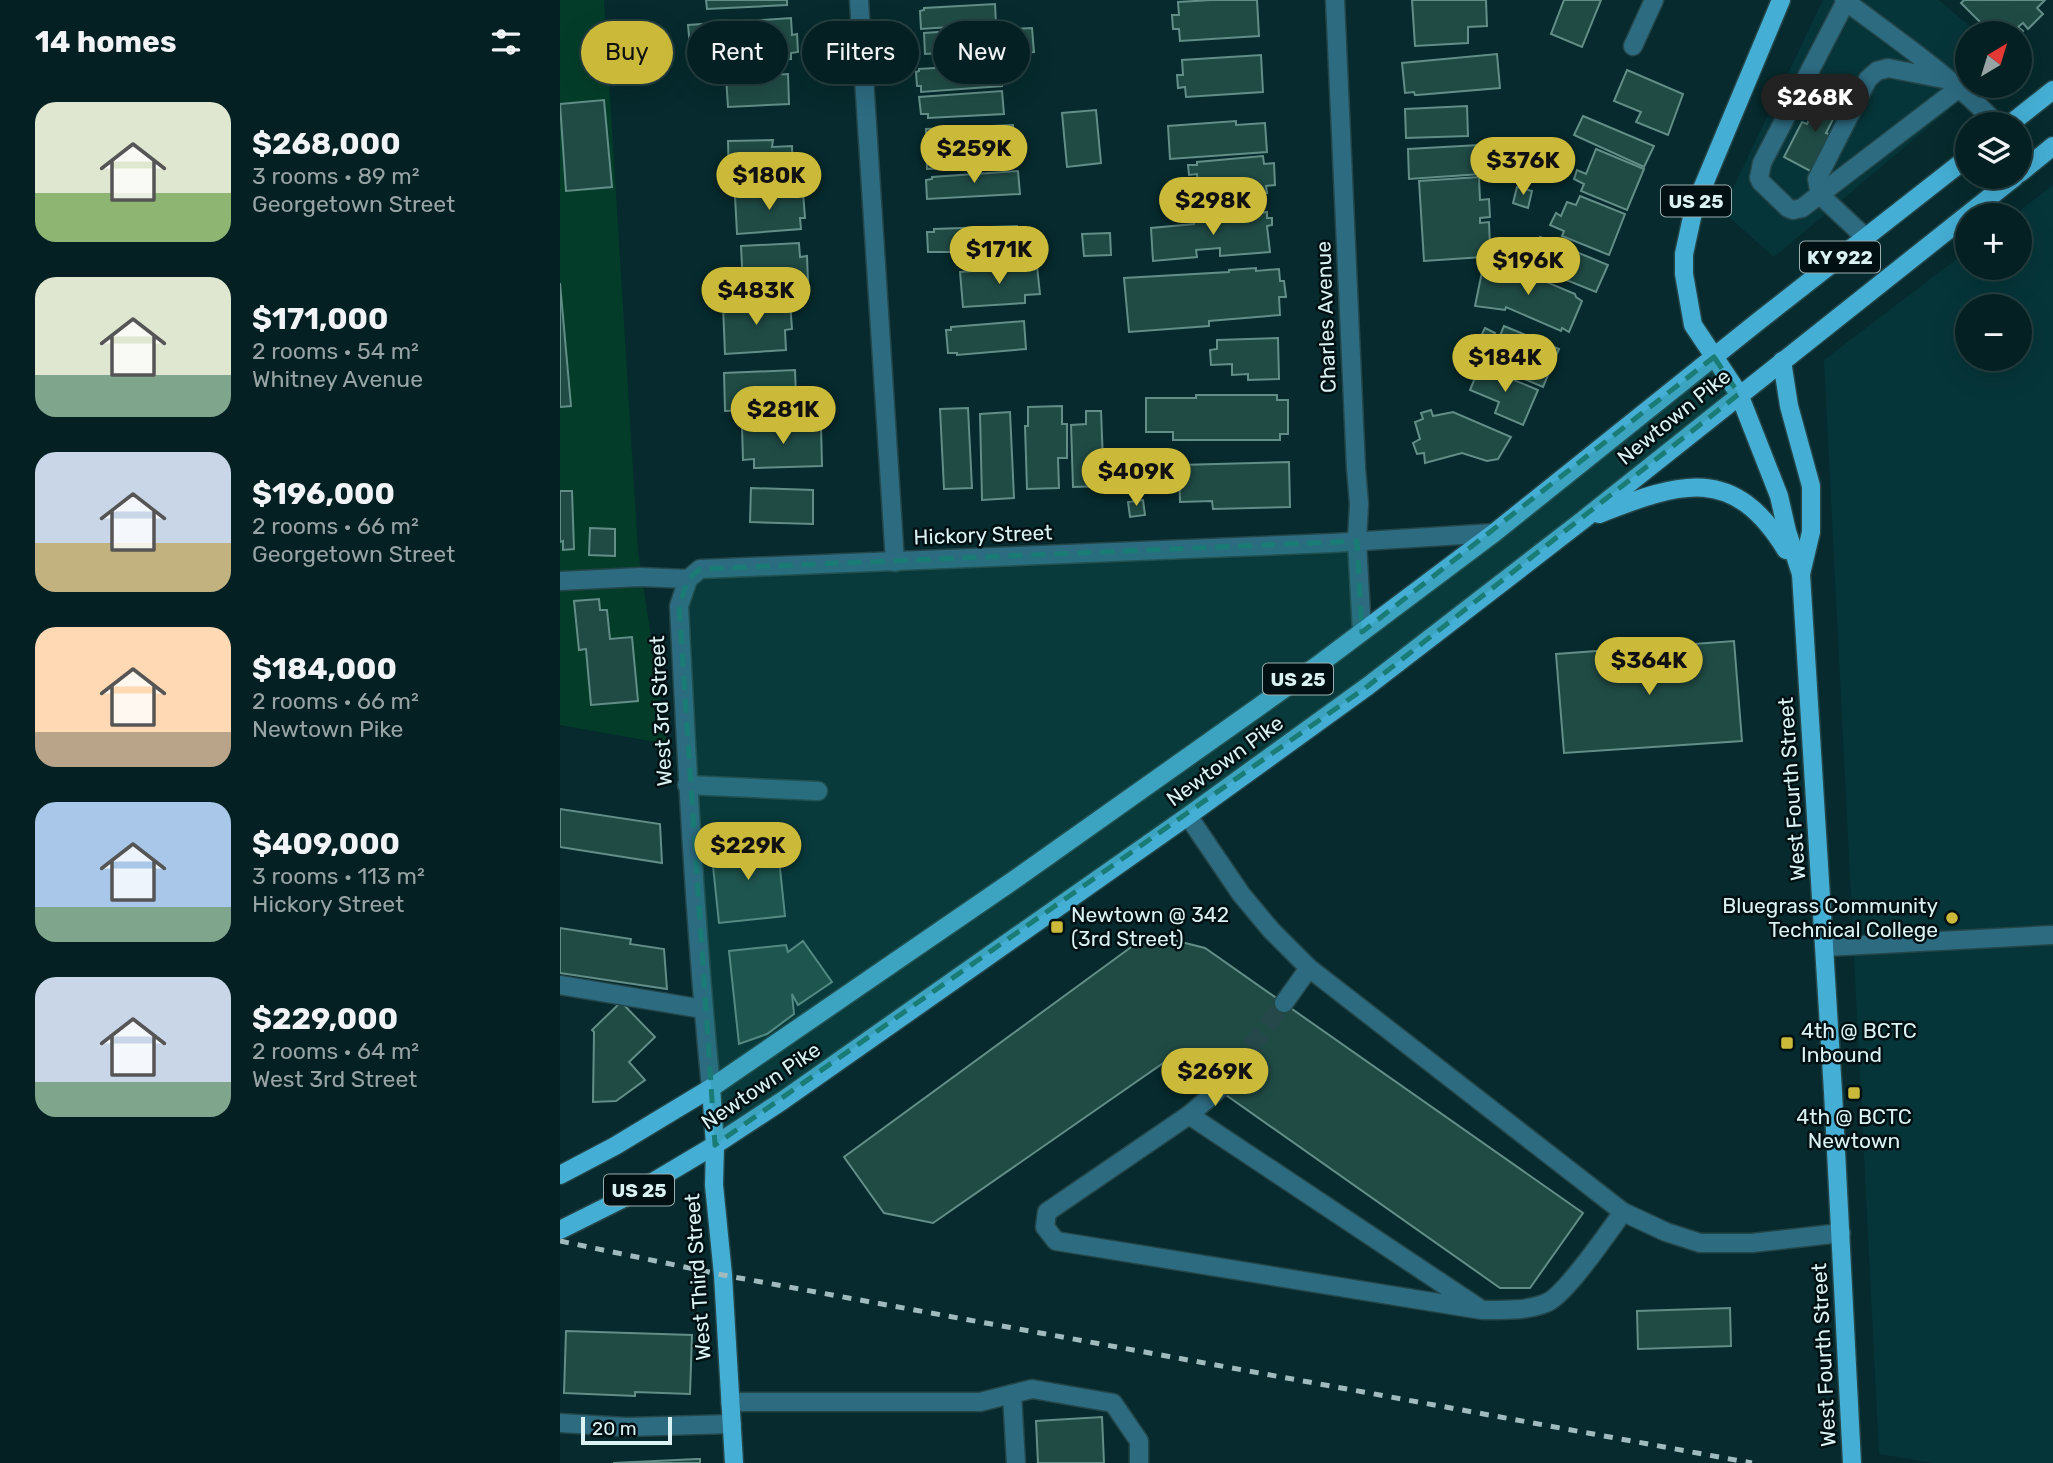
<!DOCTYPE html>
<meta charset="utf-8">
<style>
body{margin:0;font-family:Rubik,sans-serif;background:#0d282a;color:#f1f3f6;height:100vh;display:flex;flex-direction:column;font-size:26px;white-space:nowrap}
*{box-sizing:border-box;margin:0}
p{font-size:23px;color:#97a3a5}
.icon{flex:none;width:38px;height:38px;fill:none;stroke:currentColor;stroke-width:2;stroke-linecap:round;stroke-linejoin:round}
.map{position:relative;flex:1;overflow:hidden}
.drawer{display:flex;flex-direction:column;background:#042022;width:560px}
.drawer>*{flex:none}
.top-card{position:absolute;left:21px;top:21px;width:665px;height:63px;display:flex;gap:14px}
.needle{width:46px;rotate:38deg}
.controls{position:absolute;left:1395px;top:21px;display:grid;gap:14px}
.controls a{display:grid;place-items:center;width:77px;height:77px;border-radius:50%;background:#042022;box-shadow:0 7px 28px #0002,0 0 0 2px #253e40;font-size:35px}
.scale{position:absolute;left:21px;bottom:18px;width:91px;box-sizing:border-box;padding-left:7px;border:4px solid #daf2f4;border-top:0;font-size:19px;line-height:24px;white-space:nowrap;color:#daf2f4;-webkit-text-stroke:5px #011012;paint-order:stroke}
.price{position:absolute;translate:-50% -60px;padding:0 16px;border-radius:24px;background:#cbba39;color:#111;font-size:23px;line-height:46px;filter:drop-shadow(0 2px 4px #0008)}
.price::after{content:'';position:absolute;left:50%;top:42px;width:21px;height:16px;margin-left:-10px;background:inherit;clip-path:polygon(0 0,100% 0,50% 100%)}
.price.on{background:#222;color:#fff}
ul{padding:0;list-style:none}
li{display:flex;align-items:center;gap:21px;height:175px;padding:0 35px}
li span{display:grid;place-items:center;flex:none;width:196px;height:140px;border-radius:21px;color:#555}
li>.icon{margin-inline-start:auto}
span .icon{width:84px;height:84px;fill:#fffc;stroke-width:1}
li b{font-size:30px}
h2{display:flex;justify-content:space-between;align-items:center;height:84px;padding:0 35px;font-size:30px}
.tag{padding:0 24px;border-radius:32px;background:#042022;box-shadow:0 7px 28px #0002,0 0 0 2px #253e40;font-size:24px;line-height:63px}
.tag.on{background:#cbba39;color:#111}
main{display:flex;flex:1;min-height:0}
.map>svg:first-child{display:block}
</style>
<main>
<section class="drawer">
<h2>14 homes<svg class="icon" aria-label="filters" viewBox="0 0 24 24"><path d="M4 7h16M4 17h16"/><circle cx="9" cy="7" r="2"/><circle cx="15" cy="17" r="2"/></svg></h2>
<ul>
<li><span style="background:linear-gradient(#dfe7d0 65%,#8fb573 0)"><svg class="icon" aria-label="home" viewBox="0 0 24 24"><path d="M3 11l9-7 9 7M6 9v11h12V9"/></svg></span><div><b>$268,000</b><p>3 rooms · 89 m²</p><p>Georgetown Street</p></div></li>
<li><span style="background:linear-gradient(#dfe7d0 70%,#7fa58c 0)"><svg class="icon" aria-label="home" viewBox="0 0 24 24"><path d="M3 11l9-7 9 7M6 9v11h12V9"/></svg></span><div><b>$171,000</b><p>2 rooms · 54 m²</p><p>Whitney Avenue</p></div></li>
<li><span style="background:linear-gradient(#c9d6e8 65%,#c2b280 0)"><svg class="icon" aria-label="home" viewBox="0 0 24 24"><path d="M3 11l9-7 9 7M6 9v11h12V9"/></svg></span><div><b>$196,000</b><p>2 rooms · 66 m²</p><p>Georgetown Street</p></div></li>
<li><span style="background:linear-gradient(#ffd9b3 75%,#b9a48a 0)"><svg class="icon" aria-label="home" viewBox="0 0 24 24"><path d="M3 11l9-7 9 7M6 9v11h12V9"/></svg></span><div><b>$184,000</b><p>2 rooms · 66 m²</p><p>Newtown Pike</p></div></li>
<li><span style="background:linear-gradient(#a9c7e8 75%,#7fa58c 0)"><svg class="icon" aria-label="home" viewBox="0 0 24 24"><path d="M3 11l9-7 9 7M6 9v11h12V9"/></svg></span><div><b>$409,000</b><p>3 rooms · 113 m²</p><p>Hickory Street</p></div></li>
<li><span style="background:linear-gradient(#c9d6e8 75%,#7fa58c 0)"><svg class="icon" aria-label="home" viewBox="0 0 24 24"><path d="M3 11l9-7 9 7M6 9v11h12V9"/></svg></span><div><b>$229,000</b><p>2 rooms · 64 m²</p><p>West 3rd Street</p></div></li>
</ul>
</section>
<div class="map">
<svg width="1493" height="1463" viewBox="0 0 1493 1463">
<rect width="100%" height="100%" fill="#062a2d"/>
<g fill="#063539" fill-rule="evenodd">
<path d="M1263,0H1379L1417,33H1407V86H1417L1214,257L1162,211Z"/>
<path d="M1493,185V1463H1373L1319,1454L1264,360L1407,251V268H1460V215H1454ZM1407,306H1460V359H1407Z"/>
</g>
<path fill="#033d29" d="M0,0H44L78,551L107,744L0,725Z"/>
<g fill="#204b45" stroke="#628e87" stroke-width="2">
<path d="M146,0H227V5L147,9Z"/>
<path d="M651,0H697L699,36L620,41L619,29H613L612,15H619L618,2Z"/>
<path d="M852,0H926L927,26L908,27V43L855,46Z"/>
<path d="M1004,0H1041L1022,47L991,34Z"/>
<path d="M1404,0H1485L1477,8L1483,14L1468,29L1463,23L1458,27L1463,31L1460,34L1431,33L1401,3Z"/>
<path d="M435,4L436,24L361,29L360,11L364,10V8Z"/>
<path d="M231,18L232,35L237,34L238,52L231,53V59L174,63L173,56L131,59L128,25Z"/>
<path d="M435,26V30L472,28L474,52L454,53V59L430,61V50L365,54L364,33L423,29V27Z"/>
<path d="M937,54L940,88L857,95H855L854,92L845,93L842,63Z"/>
<path d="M701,55L703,92L626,97L625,87L618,88L617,75H623L622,60Z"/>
<path d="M440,64L442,86L361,92V86H357L356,72L359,71V69Z"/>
<path d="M1067,70L1123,94L1108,135L1076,122L1081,112L1054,101Z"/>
<path d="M228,74L229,104L168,107L166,77Z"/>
<path d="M1265,89L1284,98L1266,133L1273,136L1254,173L1224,157L1242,122L1247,124Z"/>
<path d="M442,91L444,114L368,118V114H361L359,97Z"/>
<path d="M44,100L52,187L6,191L0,104Z"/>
<path d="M907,106L908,136L846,138L845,109Z"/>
<path d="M536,110L541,163L507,167L502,113Z"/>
<path d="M1023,116L1094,146L1084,167L1014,135Z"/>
<path d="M676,121V125L705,123L707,152L610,159L608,126Z"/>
<path d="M453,125L455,151L439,152L440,166L367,169L366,129Z"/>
<path d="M213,140L212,147L232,146L233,180L169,181L168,141Z"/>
<path d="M919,145L921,174L849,179L848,149Z"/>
<path d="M1036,149L1084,169L1067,210L1021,191L1024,184L1014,179L1017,170L1026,174Z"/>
<path d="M703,156L704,164L714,163L715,185L706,186L707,193L639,199L637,174L629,175L628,165H637V162Z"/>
<path d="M458,171L460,194L367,199L366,180L372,179V177Z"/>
<path d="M919,177L920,200L929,199L930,217L920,218V223L929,222L930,246H923V257L864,261L859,181Z"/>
<path d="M957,187L972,191L968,208L953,203Z"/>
<path d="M243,192L245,218H240L241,229L177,234L175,196Z"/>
<path d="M1020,196L1065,214L1049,255L1002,236L1004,231L990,225L996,213L1001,216L1007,202L1016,205Z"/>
<path d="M707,212V218H712V225L707,226L710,252L660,256V248L636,250L637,257L593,261L591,228L634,224V221Z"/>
<path d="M457,226L458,249L424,250L423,252H368L367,232H374V229Z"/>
<path d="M550,233L551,255L524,256L522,234Z"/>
<path d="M980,237L1048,265L1036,292L969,265Z"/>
<path d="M239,243L240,257L247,256L248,282L183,285L181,246Z"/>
<path d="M477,266L480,294L465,295V303L403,307L400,272Z"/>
<path d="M923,267L956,272L958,270L1015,294L1016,297L1022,301L1009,332L1002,328L1001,331L946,307L945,310L915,306Z"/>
<path d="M696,268V271L719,269L720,281H724L726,297H719L720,315L649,321V326L569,332L564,278L669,272V270Z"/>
<path d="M0,283L11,406L0,407Z"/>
<path d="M230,302L232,329L225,330L226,350L165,354L163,306Z"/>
<path d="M464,321L466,349L397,355V353H388L386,330H391V327Z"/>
<path d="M944,326L999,349L983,387L941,369L945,360L932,354Z"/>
<path d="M925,328L935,333L929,347L918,342Z"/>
<path d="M718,338L719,379L688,380V374L672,375V364L651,365L650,350L657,349V340Z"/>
<path d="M920,366L978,390L963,425L935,413L939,402L910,390Z"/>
<path d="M235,370L236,395H229V409L165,411L164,373Z"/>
<path d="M636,395H717V400H728V434H720V440H613V432H586V398H636Z"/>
<path d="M502,406V424H507V458H498L499,488L467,489L465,426H468V407Z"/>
<path d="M408,408L412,488L384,489L380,409Z"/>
<path d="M871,410L873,416L893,412L951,437L938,459L927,461L902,453L865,463L864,453L857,454L853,443L860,439L855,422L863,419L861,413Z"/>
<path d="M526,411H541L544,486L513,487L511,425L526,424Z"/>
<path d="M450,412L454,498L422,500L420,414Z"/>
<path d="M261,424L262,466L196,468H194V459L183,460L182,427Z"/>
<path d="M729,462L730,507L653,509L652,501L620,502L619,465Z"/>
<path d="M191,488L253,490V524L190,522Z"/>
<path d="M0,491H12L14,549L3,550V541L0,542Z"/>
<path d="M583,500L585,515L570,517L568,502Z"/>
<path d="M30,528L55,529V556L29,555Z"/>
<path d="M39,599L40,610H47L50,639L72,637L78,701L31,705L26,649L19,650L14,601Z"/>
<path d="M1174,641L1182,741L1004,753L996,654Z"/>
<path d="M0,809L100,824L102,863L0,847Z"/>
<path d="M217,840L225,916L159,923L151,847Z"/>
<path d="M0,928L71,939L70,944L104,949L107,989L0,973Z"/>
<path d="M589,934L645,948L1023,1213L970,1288H940L612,1057L373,1223L324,1213L284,1157Z"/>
<path d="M243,941L272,982L238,1005L232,994L234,1014L207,1034L179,1044L169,951L226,945L228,952Z"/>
<path d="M61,1002L95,1037L69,1062L85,1080L56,1101L33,1102L34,1032L32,1030Z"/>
<path d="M1170,1308L1171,1346L1078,1349L1077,1311Z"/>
<path d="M6,1331L132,1335L130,1394L75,1392V1396L4,1393Z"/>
<path d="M542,1417L544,1463H478L476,1421Z"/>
<path d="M137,1459H140V1463H53Z"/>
</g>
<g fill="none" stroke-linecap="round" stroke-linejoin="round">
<path stroke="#26484b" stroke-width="18" stroke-dasharray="18 9" stroke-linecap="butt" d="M658,1090L724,1003"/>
<defs>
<g id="minor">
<path d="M299,0L335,562"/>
<path d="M775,0L796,468L799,504L797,541L802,632"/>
<path d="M1284,0C1336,39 1392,77 1437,124"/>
<path d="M1286,1L1202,163L1199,178L1201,182L1228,208L1233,210L1242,208L1399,88"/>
<path d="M1073,46L1094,0"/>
<path d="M1305,237L1260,195L1257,179L1308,79L1317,71L1328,68L1389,80"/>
<path d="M128,579L140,569L772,543L934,533"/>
<path d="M128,579L119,606C127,766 135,927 151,1088"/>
<path d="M0,581L80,577L128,579"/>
<path d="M127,785L258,791"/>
<path d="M628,816L681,894L711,930L749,968L1063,1212L1106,1232L1140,1243H1192L1281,1233"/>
<path d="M1265,947L1493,935"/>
<path d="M0,985L143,1009"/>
<path d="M724,1003L749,968"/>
<path d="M629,1115L658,1090"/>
<path d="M922,1310L629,1115L487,1212L485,1227L496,1241L922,1310C942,1310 967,1311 986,1303C1005,1296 1049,1231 1063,1212"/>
<path d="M452,1394L456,1463"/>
<path d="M170,1402H420L472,1389L553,1403L579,1441V1463"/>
<path d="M0,1423L67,1427L172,1424"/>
</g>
<g id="major">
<path d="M1221,0L1134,208L1124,254V274L1133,325L1179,394L1219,496L1227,531L1241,574L1273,1092L1292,1463"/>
<path d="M1450,124L1493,90"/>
<path d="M1460,173L1493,146"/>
<path d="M1222,361L1229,406L1251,486V532L1241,574"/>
<path d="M1039,514C1121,482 1173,464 1226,550"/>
<path d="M151,1088L155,1145L154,1185L163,1275L174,1463"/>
<path d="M0,1175L55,1146L151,1088L454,880L762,662L934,533L1200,320L1407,158"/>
<path d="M0,1230L76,1192L155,1145L222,1101L628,816L808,686L1023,520L1455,177"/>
</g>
</defs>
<use href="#minor" stroke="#244649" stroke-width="21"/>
<use href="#major" stroke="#244649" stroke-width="21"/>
<use href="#minor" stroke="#2d6b81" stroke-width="18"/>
<use href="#major" stroke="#45aed4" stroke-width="18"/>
<path stroke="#a0bbbd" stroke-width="5" stroke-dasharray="9 9" stroke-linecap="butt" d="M0,1241L163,1275L1192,1463"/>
</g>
<path fill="#197c75" fill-opacity="0.2" stroke="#197c75" stroke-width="5" stroke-dasharray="14 9" stroke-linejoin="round" d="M1154,357L1179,394L808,686L155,1145L119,606L128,579L140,569L797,541L802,632Z"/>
<g fill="#cbba39" stroke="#011012" stroke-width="2.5">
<circle cx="1392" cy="918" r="7"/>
<rect x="490" y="920" width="14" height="14" rx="3.5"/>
<rect x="1220" y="1036" width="14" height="14" rx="3.5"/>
<rect x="1287" y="1086" width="14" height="14" rx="3.5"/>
</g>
<g text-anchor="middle" stroke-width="5" stroke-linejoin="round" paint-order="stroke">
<g fill="#011012" stroke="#99aeb0" stroke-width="2">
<rect x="1101" y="185.5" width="70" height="31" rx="5"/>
<rect x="1240" y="241.5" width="80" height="31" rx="5"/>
<rect x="703" y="663.5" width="70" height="31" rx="5"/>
<rect x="44" y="1174.5" width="70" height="31" rx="5"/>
</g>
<g font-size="19" font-weight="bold" fill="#daf2f4">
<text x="1136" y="208">US 25</text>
<text x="1280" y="264">KY 922</text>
<text x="738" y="686">US 25</text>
<text x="79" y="1197">US 25</text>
</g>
<g font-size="21" fill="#daf2f4" stroke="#011012">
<text transform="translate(766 317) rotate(-92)" y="7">Charles Avenue</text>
<text transform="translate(1114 417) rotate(-39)" y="7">Newtown Pike</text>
<text transform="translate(423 535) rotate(-2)" y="7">Hickory Street</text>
<text transform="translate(101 711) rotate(-93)" y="7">West 3rd Street</text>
<text transform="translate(665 761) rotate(-36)" y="7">Newtown Pike</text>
<text transform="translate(1232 789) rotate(-94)" y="7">West Fourth Street</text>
<text transform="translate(201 1086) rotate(-34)" y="7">Newtown Pike</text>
<text transform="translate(138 1277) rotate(-94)" y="7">West Third Street</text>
<text transform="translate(1264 1355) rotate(-93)" y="7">West Fourth Street</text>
</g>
<g font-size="21" fill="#daf2f4" stroke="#011012" text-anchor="start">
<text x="1378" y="913" text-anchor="end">Bluegrass Community<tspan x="1378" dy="24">Technical College</tspan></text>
<text x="511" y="922">Newtown @ 342<tspan x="511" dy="24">(3rd Street)</tspan></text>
<text x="1241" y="1038">4th @ BCTC<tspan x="1241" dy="24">Inbound</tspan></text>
<text x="1294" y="1124" text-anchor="middle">4th @ BCTC<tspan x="1294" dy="24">Newtown</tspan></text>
</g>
</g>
</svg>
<div class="controls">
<a><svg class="needle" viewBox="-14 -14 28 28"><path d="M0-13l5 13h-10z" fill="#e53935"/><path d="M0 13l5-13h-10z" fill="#97a3a5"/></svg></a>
<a><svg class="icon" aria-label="layers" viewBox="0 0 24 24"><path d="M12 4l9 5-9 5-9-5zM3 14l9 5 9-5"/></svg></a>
<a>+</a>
<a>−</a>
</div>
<div class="scale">20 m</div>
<b class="price on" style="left:1255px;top:134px">$268K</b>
<b class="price" style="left:414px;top:185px">$259K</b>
<b class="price" style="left:963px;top:197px">$376K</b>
<b class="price" style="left:209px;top:212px">$180K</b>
<b class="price" style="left:653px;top:237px">$298K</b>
<b class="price" style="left:439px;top:286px">$171K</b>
<b class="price" style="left:968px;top:297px">$196K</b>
<b class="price" style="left:196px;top:327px">$483K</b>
<b class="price" style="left:945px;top:394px">$184K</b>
<b class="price" style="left:223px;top:446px">$281K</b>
<b class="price" style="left:576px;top:508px">$409K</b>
<b class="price" style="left:1089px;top:697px">$364K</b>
<b class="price" style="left:188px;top:882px">$229K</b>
<b class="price" style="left:655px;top:1108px">$269K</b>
<div class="top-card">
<a class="tag on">Buy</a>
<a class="tag">Rent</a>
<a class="tag">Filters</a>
<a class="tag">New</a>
</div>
</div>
</main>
